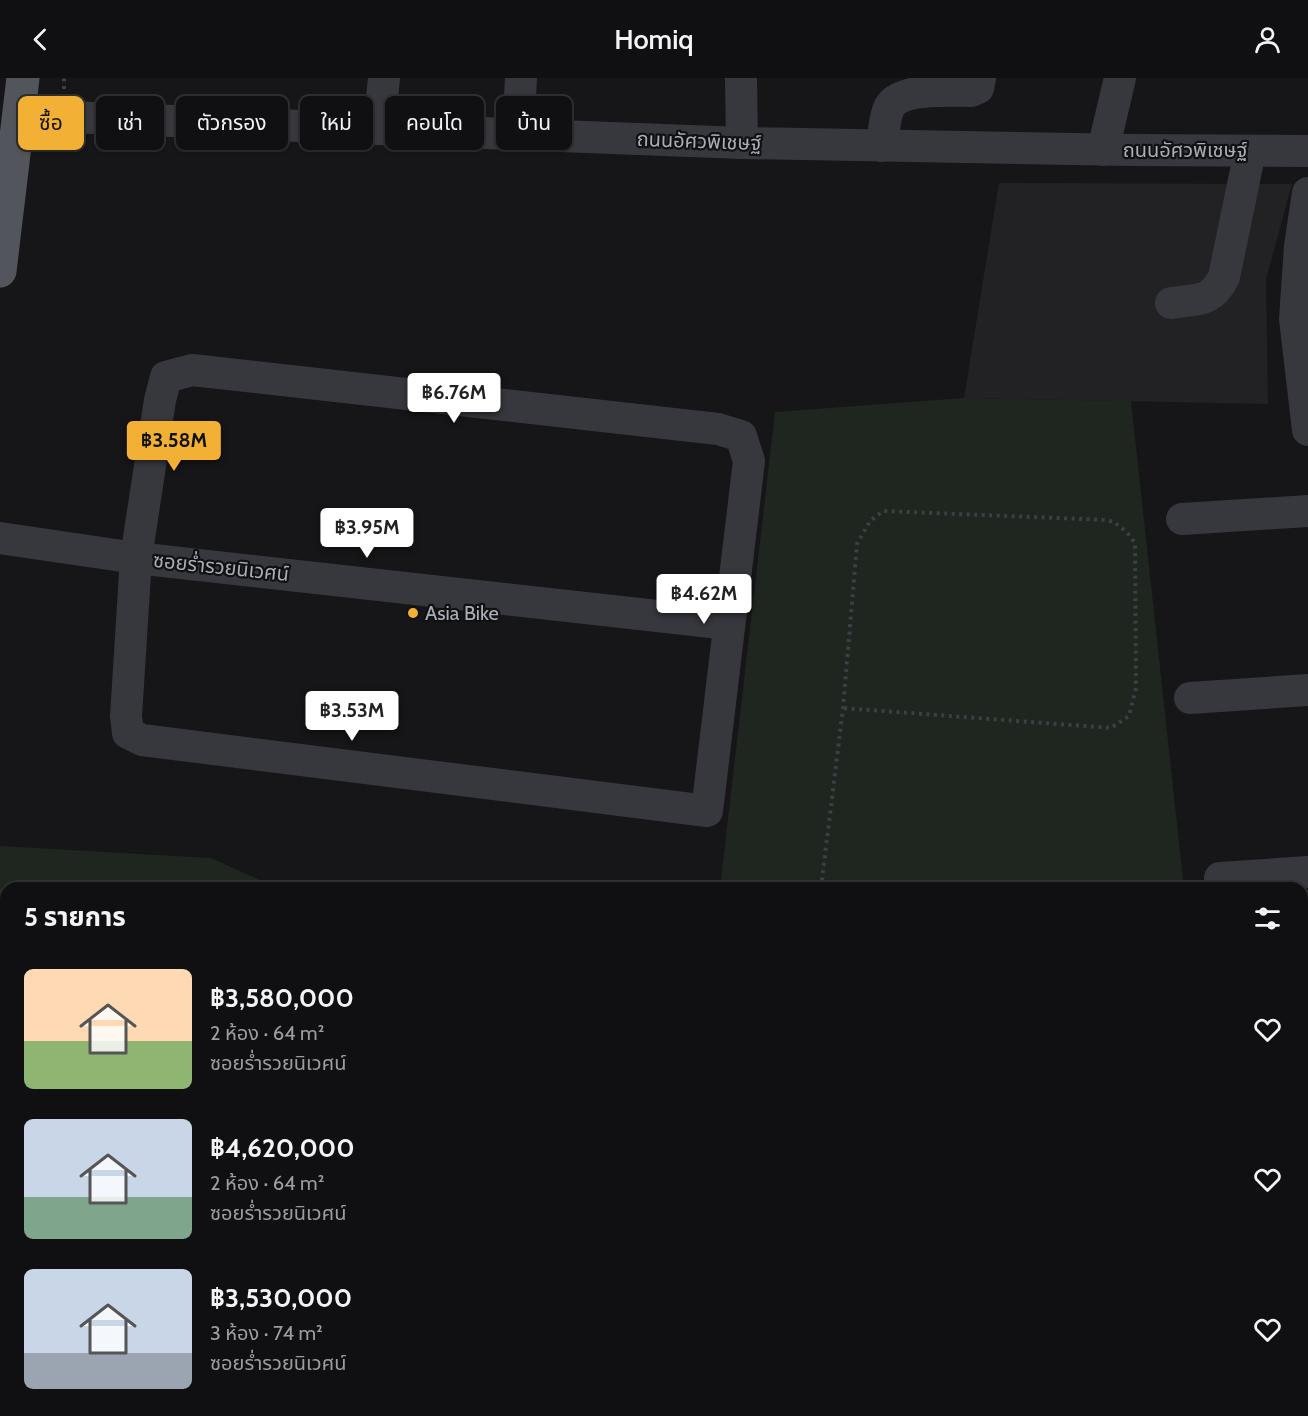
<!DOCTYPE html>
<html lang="th">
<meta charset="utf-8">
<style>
body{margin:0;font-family:Cabin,"Noto Sans Thai",sans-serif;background:#19191b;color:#f1f3f6;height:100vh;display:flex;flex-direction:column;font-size:22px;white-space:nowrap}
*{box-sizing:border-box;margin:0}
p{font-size:20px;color:#9c9d9f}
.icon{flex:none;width:33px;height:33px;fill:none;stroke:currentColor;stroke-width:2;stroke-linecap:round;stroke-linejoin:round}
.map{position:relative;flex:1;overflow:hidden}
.panel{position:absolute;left:0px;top:804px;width:1308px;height:534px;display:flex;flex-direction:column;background:#101012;border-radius:18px 18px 0 0;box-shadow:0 2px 4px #0004,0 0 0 2px #303032}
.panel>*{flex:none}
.guide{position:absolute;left:18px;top:18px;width:600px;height:54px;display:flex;gap:12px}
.price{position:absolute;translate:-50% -51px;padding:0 14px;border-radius:6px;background:#fff;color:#222;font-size:20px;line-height:39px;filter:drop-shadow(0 2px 3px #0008)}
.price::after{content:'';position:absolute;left:50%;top:36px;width:18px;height:14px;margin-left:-9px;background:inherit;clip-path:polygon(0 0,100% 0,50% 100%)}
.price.on{background:#f2b134;color:#111}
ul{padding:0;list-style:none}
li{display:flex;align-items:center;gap:18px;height:150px;padding:0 24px}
li span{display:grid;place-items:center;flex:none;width:168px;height:120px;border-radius:9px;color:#555}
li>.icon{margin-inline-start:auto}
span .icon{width:72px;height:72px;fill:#fffc;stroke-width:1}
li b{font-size:26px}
h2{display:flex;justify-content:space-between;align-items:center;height:72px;padding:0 24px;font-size:26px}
.chip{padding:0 21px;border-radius:9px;background:#101012;box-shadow:0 2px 4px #0004,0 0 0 2px #303032;font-size:21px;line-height:54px}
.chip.on{background:#f2b134;color:#111}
header{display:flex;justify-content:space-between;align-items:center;height:78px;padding:0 24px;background:#101012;font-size:27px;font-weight:600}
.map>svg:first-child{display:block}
</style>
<header><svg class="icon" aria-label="back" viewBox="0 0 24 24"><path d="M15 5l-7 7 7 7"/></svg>Homiq<svg class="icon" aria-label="person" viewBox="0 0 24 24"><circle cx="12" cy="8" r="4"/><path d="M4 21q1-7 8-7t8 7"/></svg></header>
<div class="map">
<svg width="1308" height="1338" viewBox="0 0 1308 1338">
<rect width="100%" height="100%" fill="#161618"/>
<path fill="#222225" d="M999,105L1292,106L1266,201L1268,326L964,320Z"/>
<g fill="#1e261f">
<path d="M964,320L1131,323L1184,810H720L775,334Z"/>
<path d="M0,768L211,780L278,810H6V914H0Z"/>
<path d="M1304,812H1308V993L1302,935V815Z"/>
<rect x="826" y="1332" width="219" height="6"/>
</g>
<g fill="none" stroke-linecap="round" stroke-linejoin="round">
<g stroke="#3d3f44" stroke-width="4" stroke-dasharray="3 4.5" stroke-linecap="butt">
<path d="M64,11V0"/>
<path d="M821,810L843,630L857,466L870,443L883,433L1107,442C1120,446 1127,454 1135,465L1136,610L1129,638L1111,650L843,630"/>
<path d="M0,865H6"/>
<path d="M0,900L6,901"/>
<path d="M941,1332V1338"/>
</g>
<g stroke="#37383d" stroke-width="32">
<path d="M741,0L742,65"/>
<path d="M18,37L742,65L1131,72L1308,73"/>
<path d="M379,51L384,0"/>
<path d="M518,56L521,0"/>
<path d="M882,68C884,57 884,40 889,30C899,9 951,13 971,13L978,10L980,0"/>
<path d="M1103,72L1120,0"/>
<path d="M1308,115L1300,168L1295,241L1308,352"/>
<path d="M1171,225C1197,221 1211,225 1224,199L1250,73"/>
<path d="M192,292L718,351L741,358L749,383L707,733L142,662L128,655L126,638L136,480L160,322L166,299Z"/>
<path d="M1182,441L1308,433"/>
<path d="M0,460L136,480L729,546"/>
<path d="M1190,620L1308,612"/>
<path d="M1220,800L1308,794"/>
<path d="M1302,1065L1308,1121"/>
<path d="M0,1168L6,1169"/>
<path d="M0,1295L6,1297"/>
<path d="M30,1332L31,1338"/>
<path d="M617,1332V1338"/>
<path d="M1221,1332V1338"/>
<path d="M185,1338V1332"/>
<path d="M280,1338V1332"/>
</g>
<path stroke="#53555c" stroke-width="33" d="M0,193L23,0"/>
</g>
<circle fill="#f2b134" stroke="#111113" stroke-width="2" cx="413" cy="535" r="6"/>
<g text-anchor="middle" stroke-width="4.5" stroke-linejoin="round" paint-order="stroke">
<g font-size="20" fill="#a8adb8" stroke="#111113">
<text transform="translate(699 63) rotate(2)" y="7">ถนนอัศวพิเชษฐ์</text>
<text x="1185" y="79">ถนนอัศวพิเชษฐ์</text>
<text transform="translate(221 489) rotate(6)" y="7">ซอยร่ำรวยนิเวศน์</text>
</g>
<g font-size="20" fill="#a8adb8" stroke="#111113" text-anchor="start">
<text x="425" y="542">Asia Bike</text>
</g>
</g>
</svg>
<b class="price" style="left:454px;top:346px">฿6.76M</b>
<b class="price on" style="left:174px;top:394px">฿3.58M</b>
<b class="price" style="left:367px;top:481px">฿3.95M</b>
<b class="price" style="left:704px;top:547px">฿4.62M</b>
<b class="price" style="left:352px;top:664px">฿3.53M</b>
<div class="guide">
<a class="chip on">ซื้อ</a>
<a class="chip">เช่า</a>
<a class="chip">ตัวกรอง</a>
<a class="chip">ใหม่</a>
<a class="chip">คอนโด</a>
<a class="chip">บ้าน</a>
</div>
<section class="panel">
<h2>5 รายการ<svg class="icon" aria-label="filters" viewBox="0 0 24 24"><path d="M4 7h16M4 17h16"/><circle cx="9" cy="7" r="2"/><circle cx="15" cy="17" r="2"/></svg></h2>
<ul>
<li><span style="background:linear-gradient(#ffd9b3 60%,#8fb573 0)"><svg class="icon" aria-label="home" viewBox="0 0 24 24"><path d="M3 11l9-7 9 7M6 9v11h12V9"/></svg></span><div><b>฿3,580,000</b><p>2 ห้อง · 64 m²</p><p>ซอยร่ำรวยนิเวศน์</p></div><svg class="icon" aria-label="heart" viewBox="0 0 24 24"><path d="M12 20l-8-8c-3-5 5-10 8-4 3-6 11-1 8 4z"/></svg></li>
<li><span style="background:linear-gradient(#c9d6e8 65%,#7fa58c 0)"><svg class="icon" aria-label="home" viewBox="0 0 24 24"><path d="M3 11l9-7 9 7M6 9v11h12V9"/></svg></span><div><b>฿4,620,000</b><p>2 ห้อง · 64 m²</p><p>ซอยร่ำรวยนิเวศน์</p></div><svg class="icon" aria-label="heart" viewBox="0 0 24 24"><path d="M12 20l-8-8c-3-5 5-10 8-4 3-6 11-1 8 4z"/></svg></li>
<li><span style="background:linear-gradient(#c9d6e8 70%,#9aa5b1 0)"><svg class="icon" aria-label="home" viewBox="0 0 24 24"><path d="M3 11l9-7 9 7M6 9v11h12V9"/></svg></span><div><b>฿3,530,000</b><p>3 ห้อง · 74 m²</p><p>ซอยร่ำรวยนิเวศน์</p></div><svg class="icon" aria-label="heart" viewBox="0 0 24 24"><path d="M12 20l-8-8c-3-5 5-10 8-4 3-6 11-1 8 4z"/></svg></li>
</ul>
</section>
</div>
